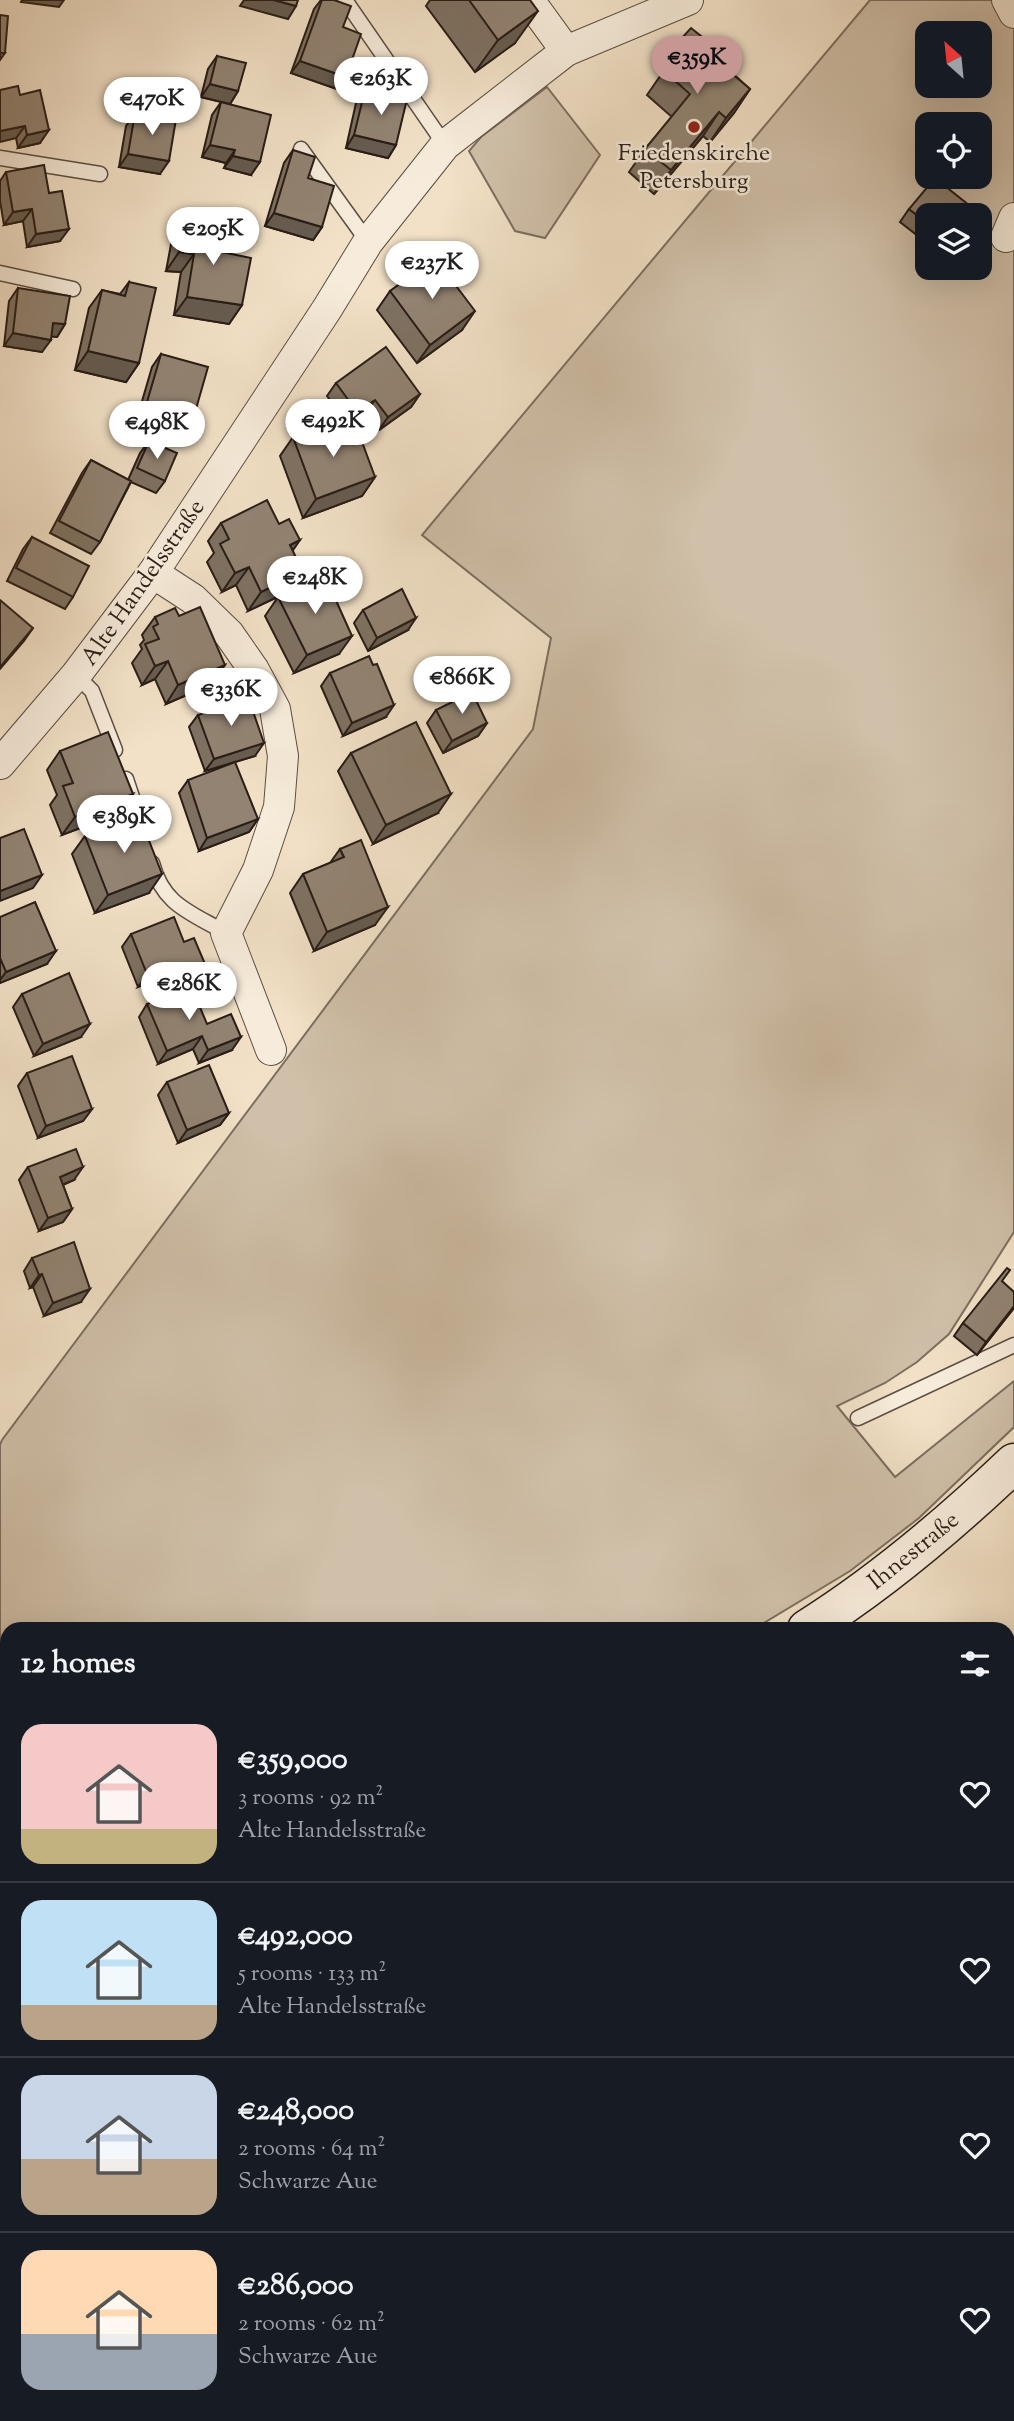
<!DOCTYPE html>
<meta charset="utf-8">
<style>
body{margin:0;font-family:"Sorts Mill Goudy",serif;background:#20242c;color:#f1f3f6;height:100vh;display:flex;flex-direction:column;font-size:26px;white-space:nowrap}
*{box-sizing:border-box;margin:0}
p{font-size:23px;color:#9ea1a6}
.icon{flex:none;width:38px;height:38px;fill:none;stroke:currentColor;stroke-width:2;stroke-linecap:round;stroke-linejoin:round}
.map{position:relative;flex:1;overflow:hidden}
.drawer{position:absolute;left:0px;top:1622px;width:1015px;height:800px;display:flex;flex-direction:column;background:#171b24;border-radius:21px 21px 0 0;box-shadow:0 7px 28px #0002}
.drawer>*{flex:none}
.needle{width:46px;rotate:333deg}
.tools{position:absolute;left:915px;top:21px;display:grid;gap:14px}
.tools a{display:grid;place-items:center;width:77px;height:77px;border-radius:14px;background:#171b24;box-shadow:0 7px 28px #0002;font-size:35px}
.price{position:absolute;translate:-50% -60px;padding:0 16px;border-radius:24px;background:#fff;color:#222;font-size:23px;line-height:46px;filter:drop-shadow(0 2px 4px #0008)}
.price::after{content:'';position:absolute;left:50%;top:42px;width:21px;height:16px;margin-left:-10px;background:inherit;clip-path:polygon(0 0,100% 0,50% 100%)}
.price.current{background:#c59692;color:#111}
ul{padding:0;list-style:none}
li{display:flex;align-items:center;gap:21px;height:175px;padding:0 21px}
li+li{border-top:2px solid #363941}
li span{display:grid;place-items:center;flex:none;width:196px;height:140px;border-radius:21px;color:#555}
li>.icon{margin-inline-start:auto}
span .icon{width:84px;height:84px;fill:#fffc;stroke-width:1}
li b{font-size:30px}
h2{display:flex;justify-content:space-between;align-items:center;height:84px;padding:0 21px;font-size:30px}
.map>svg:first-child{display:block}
</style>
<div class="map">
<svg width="1014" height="2421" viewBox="0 0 1014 2421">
<rect width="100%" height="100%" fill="#f2e1c7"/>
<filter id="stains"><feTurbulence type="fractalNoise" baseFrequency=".00286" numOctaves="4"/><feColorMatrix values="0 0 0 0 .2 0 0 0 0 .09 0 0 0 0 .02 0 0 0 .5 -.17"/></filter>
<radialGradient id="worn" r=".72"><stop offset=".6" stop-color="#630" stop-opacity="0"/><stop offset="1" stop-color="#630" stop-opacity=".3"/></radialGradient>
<g fill="#d0c0a9" stroke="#7c6e60" stroke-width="2" fill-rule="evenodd">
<path d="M870,0H1014V1232L949,1334L917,1362L885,1383L837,1406L895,1477L1014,1381V1427L919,1518L850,1571L754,1629H7V1690L0,1685V1445L2,1440L533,729L551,638L422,535ZM928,33H980V86H928ZM928,124H980V177H928ZM928,215H980V268H928Z"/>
<path d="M547,87L600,155L545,238L515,231L469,151L481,137Z"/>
<path d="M1014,2103V2421H316L314,2415H1008V2106Z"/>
<path d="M0,2239H7V2346L0,2371Z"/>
</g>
<path fill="#ae9e8b" stroke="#796a5c" stroke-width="2" d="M278,2415H424L431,2421H287Z"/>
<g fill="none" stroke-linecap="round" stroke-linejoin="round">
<g stroke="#ae9e8b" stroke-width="49">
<path d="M0,1835L7,1837"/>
<path d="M1008,1893L1014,1896"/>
</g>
<defs>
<g id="lane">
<path d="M345,0L445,145"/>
<path d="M301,149L368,242"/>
<path d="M0,158L100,174"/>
<path d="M0,273L73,289"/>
<path d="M76,675L92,691L115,750"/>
<path d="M126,779L144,833"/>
<path d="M152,863C163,905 190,912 226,933"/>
<path d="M858,1418L1014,1345"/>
</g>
<g id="street">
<path d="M529,0L566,51"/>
<path d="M1007,0L1014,13"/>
<path d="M1006,237L1014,218"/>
<path d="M153,573L193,599L229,634L254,670L275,709L283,756L279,807L258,870L226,933L271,1050"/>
<path d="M0,764L76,675L153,573L327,309L368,242L445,145L566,51L688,0"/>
<path d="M1008,2096L1014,2093"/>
<path d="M0,2291L7,2293"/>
</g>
<g id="secondary">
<path d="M807,1629C882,1582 950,1524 1014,1463"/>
<path d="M0,1722L7,1726"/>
</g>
</defs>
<use href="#lane" stroke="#5b4e42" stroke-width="17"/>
<use href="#street" stroke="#5b4e42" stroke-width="32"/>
<use href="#secondary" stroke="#291d16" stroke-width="41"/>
<use href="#lane" stroke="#f7ecdb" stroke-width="14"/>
<use href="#street" stroke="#f7ecdb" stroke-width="30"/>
<use href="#secondary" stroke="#f7ecdb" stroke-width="38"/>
<g stroke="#291d16" stroke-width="5" stroke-dasharray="12 12" stroke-linecap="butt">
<path d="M1008,2043L1014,2040"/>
<path d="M0,2207L7,2208"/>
</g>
</g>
<g fill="#7e7162" stroke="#291d16" stroke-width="2">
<path d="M321,0H334L343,27L346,77L337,89L291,73L314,9Z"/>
<path d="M430,0H530L515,43L475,72L426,6Z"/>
<path d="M680,40L731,72L750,89L734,113L710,142L703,136L654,194L629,172L645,149L672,117L647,95L667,66L664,64Z"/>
<path d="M217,56L238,91L230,104L201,97L208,69Z"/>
<path d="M365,90L396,145L388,158L346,148L356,103Z"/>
<path d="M20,95L40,143L18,148L16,138Z"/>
<path d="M221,102L251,175L224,168L226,163L202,157L212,115Z"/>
<path d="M135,113L160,174L119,167L126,126Z"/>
<path d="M293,150L308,178L322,227L313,240L265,226L284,163Z"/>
<path d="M6,172L49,193L60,241L27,247L23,221L4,225L0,201V181Z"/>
<path d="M909,209L928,215V249L920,244L923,240L900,222Z"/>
<path d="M185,220L242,305L229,324L174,315L181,272L166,271L172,239Z"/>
<path d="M129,282L139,363L126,382L75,370L89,308L102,290L120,294Z"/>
<path d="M18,288L65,324L57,337L51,336L42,352L4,346L9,301Z"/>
<path d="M390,291L462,330L417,363L377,310Z"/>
<path d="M161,354L194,416L185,428L138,415L152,367Z"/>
<path d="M336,383L420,394L411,407L379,430L366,412L348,425L355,444L375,477L362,496L303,518L280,456L293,437L344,418L327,396Z"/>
<path d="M149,441L165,481L156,493L131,482L100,542L91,554L50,533L82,473L91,460L128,480L140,453Z"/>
<path d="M221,523L292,551L290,591L248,611L236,585L222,592L207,562L214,553L208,541Z"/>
<path d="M32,537L73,597L65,609L7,581L23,549Z"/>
<path d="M278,597L339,654L294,673L265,616Z"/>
<path d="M363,610L408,630L368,651L354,623Z"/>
<path d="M155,617L212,684L166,704L155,679L142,685L132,663L142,649L140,645L144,640L142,635Z"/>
<path d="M330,673L386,717L343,736L321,686Z"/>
<path d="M436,710L487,723L478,736L443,753L427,723Z"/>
<path d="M198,715L255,756L205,771L189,727Z"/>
<path d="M60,751L133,794L120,813L62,835L50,805L57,795L47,770Z"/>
<path d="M351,753L438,813L373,844L338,771Z"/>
<path d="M188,780L258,819L249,832L199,851L179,793Z"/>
<path d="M85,836L149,893L95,913L72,854Z"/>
<path d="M340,849L375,925L314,951L290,893L303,874L330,863Z"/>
<path d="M0,917L47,964L0,983Z"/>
<path d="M131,934L184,942L205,964L196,977L169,988L164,976L138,987L122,947Z"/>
<path d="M22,994L81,1037L34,1056L13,1007Z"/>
<path d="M147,1004L207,1024L232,1050L199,1063L193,1049L158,1064L139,1017Z"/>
<path d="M27,1073L92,1109L83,1121L38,1138L18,1086Z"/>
<path d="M167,1082L229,1113L220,1125L178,1143L158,1095Z"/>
<path d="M28,1167L74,1180L63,1185L72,1209L63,1222L39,1231L19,1180Z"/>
<path d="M32,1258L81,1302L44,1316L33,1287L30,1288L24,1271Z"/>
<path d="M1002,1282L1014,1292V1308L977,1355L954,1336L963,1323Z"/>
</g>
<g fill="#665c50" stroke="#291d16" stroke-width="2">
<path d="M22,0H64L59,7L21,2Z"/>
<path d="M244,0H274L296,6L288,19L240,6Z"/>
<path d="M538,11L515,43L475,72L498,40Z"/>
<path d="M0,53H5L0,60Z"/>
<path d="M300,61L346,77L337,89L291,73Z"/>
<path d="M210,84L238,91L230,104L201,97Z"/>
<path d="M750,89L734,113L710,142L726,118Z"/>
<path d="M719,112L703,136L654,194L671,170Z"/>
<path d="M25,126L16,138L0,142V131Z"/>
<path d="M49,130L40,143L18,148L27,135Z"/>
<path d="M354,135L396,145L388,158L346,148Z"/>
<path d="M210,145L235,150L226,163L202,157Z"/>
<path d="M128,154L169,161L160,174L119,167Z"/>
<path d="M233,156L260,162L251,175L224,168Z"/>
<path d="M32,209L23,221L4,225L13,212Z"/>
<path d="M274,213L322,227L313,240L265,226Z"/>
<path d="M69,229L60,241L27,247L36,234Z"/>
<path d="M179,252L194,254L181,272L166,271Z"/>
<path d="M187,297L242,305L229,324L174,315Z"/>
<path d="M475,311L462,330L417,363L430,345Z"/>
<path d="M53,323L65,324L57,337L45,336Z"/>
<path d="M13,333L51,340L42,352L4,346Z"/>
<path d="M88,351L139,363L126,382L75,370Z"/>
<path d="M420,394L411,407L379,430L388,417Z"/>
<path d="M375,400L366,412L348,425L357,412Z"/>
<path d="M147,402L194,416L185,428L138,415Z"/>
<path d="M375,477L362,496L303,518L316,499Z"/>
<path d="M300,540L287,559L290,545Z"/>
<path d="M249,567L236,585L222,592L235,573Z"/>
<path d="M303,572L290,591L248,611L261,592Z"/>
<path d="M416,618L408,630L368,651L377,638Z"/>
<path d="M33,628L24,641L0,669V667Z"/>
<path d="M352,636L339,654L294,673L307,655Z"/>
<path d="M168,661L155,679L142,685L155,666Z"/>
<path d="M225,665L212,684L166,704L178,685Z"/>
<path d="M394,705L386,717L343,736L352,723Z"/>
<path d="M487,723L478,736L443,753L452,741Z"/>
<path d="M264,743L255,756L205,771L214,759Z"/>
<path d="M133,794L120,813L62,835L75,817Z"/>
<path d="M451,794L438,813L373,844L386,825Z"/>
<path d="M258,819L249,832L199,851L207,838Z"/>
<path d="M162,874L149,893L95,913L108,895Z"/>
<path d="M42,875L33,888L0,901V891Z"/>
<path d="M388,907L375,925L314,951L327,932Z"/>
<path d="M56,951L47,964L0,983V980L6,972Z"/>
<path d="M173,964L164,976L138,987L147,974Z"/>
<path d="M205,964L196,977L169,988L178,975Z"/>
<path d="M90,1024L81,1037L34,1056L43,1044Z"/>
<path d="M202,1036L193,1049L158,1064L167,1051Z"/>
<path d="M241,1037L232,1050L199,1063L208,1050Z"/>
<path d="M92,1109L83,1121L38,1138L46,1126Z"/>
<path d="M229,1113L220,1125L178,1143L187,1130Z"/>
<path d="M83,1167L74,1180L51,1189L60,1177Z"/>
<path d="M72,1209L63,1222L39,1231L48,1218Z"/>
<path d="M42,1274L33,1287L30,1288L39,1275Z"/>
<path d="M90,1289L81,1302L44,1316L53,1303Z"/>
<path d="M1014,1306V1308L977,1355L986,1342Z"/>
<path d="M0,2135L7,2136V2156L0,2155Z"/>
</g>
<g fill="#928372" stroke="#291d16" stroke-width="2">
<path d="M274,0H298L296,6Z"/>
<path d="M322,0H334L351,6L343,27L361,34L346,77L300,61Z"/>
<path d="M469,0H530L538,11L498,40Z"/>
<path d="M0,15L8,16L5,53H0Z"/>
<path d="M691,28L716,48L717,45L738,63L730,72L750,89L726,118L719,112L671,170L645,149L690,94L664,71L682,49L680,47L683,42L680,40Z"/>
<path d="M217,56L246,63L238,91L210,84Z"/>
<path d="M18,86L20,95L40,90L49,130L27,135L25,126L0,131V90Z"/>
<path d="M365,90L407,99L396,145L354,135Z"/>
<path d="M221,102L271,115L260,162L233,156L235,150L210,145Z"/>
<path d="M135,113L176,119L169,161L128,154Z"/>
<path d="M293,150L315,157L308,178L334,186L322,227L274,213Z"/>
<path d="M44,165L49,193L62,191L69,229L36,234L32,209L13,212L6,172Z"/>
<path d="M935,178L970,206L963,215H928V224L909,209Z"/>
<path d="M185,220L215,224L212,250L251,258L242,305L187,297L194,254L179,252Z"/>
<path d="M435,258L475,311L430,345L390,291Z"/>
<path d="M129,282L156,288L139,363L88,351L102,290L125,296Z"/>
<path d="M18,288L70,296L65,324L53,323L51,340L13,333Z"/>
<path d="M386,347L420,394L388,417L375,400L357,412L336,383Z"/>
<path d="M161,354L208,367L194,416L147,402Z"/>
<path d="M345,418L355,444L362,442L375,477L316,499L293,437Z"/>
<path d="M149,441L177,453L165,481L137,468Z"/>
<path d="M91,460L131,481L100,542L59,521Z"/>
<path d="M267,500L279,524L289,519L300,540L290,545L303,572L261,592L249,567L235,573L220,544L229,539L221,523Z"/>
<path d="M32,537L89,566L73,597L16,568Z"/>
<path d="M325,576L352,636L307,655L278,597Z"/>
<path d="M402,589L416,618L377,638L363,610Z"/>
<path d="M0,600L33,628L0,667Z"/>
<path d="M200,607L225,665L178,685L168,661L155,666L145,644L159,639L153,627L158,624L155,617L175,608L179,616Z"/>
<path d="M369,656L373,665L377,664L394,705L352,723L330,673Z"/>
<path d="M472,692L487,723L452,741L436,710Z"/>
<path d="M248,697L264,743L214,759L198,715Z"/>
<path d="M416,722L451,794L386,825L351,753Z"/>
<path d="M108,732L133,794L75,817L63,786L73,783L60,751Z"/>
<path d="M235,762L258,819L207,838L188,780Z"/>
<path d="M139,815L162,874L108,895L85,836Z"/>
<path d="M24,829L42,875L0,891V838Z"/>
<path d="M361,840L388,907L327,932L303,874L344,857L340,849Z"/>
<path d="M35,902L56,951L6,972L0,958V917Z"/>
<path d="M174,917L184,942L194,938L205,964L178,975L173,964L147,974L131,934Z"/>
<path d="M69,973L90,1024L43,1044L22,994Z"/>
<path d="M191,986L207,1024L231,1014L241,1037L208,1050L202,1036L167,1051L147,1004Z"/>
<path d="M72,1056L92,1109L46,1126L27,1073Z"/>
<path d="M209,1065L229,1113L187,1130L167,1082Z"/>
<path d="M76,1149L83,1167L60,1177L72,1209L48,1218L28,1167Z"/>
<path d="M74,1242L90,1289L53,1303L42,1274L39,1275L32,1258Z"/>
<path d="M1007,1268L1010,1270L1002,1281L1014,1292V1306L986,1342L963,1323Z"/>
<path d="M7,2077V2136L0,2135V2078Z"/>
<path d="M295,2417L297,2421H285Z"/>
</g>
<circle fill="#8f2418" stroke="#f7ecdb" stroke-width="2.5" cx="694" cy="127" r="7"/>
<g text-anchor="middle" stroke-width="5" stroke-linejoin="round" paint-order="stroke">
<g font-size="24" fill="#291d16" stroke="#f7ecdb">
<text x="694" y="160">Friedenskirche<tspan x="694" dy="28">Petersburg</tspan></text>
</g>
<g font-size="24" fill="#291d16" stroke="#f7ecdb">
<text transform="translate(142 582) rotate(-55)" y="8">Alte Handelsstraße</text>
<text transform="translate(913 1550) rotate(-39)" y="8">Ihnestraße</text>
</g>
</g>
<rect width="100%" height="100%" filter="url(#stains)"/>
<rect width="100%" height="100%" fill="url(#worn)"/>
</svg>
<div class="tools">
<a><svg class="needle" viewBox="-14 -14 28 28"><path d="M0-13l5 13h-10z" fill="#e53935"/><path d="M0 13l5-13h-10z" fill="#9ea1a6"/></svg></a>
<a><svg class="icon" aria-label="locate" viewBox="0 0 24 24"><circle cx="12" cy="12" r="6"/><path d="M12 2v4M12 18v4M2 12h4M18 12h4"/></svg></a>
<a><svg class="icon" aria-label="layers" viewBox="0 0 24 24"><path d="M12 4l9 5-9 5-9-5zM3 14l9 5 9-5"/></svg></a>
</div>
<b class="price current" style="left:697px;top:96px">€359K</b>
<b class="price" style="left:381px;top:117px">€263K</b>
<b class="price" style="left:152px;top:137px">€470K</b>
<b class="price" style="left:213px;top:267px">€205K</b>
<b class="price" style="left:432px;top:301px">€237K</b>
<b class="price" style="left:333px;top:459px">€492K</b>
<b class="price" style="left:157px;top:461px">€498K</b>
<b class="price" style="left:315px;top:616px">€248K</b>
<b class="price" style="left:462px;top:716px">€866K</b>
<b class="price" style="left:231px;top:728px">€336K</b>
<b class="price" style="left:124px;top:855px">€389K</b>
<b class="price" style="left:189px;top:1022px">€286K</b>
<section class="drawer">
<h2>12 homes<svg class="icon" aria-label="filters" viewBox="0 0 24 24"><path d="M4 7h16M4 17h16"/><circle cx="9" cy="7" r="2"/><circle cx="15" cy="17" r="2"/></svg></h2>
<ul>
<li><span style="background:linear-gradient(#f6c9c9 75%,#c2b280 0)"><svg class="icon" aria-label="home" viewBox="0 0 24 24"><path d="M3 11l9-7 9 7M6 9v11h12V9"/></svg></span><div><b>€359,000</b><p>3 rooms · 92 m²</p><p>Alte Handelsstraße</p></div><svg class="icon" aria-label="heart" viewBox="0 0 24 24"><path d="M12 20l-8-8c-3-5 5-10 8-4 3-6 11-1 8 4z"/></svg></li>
<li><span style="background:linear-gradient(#bfe0f5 75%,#b9a48a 0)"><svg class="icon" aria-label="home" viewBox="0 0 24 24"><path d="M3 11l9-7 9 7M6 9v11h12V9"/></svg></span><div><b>€492,000</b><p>5 rooms · 133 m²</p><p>Alte Handelsstraße</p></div><svg class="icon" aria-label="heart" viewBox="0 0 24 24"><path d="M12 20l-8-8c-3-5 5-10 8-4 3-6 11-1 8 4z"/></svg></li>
<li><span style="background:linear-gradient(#c9d6e8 60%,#b9a48a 0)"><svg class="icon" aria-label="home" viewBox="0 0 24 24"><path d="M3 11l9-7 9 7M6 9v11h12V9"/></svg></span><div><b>€248,000</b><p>2 rooms · 64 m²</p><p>Schwarze Aue</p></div><svg class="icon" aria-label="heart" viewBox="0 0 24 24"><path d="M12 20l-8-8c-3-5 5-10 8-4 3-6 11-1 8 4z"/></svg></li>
<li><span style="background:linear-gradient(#ffd9b3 60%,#9aa5b1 0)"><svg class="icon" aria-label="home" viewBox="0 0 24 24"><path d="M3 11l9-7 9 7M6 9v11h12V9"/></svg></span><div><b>€286,000</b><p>2 rooms · 62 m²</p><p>Schwarze Aue</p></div><svg class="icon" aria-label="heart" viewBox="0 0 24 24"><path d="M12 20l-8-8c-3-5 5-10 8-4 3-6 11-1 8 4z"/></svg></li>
</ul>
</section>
</div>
